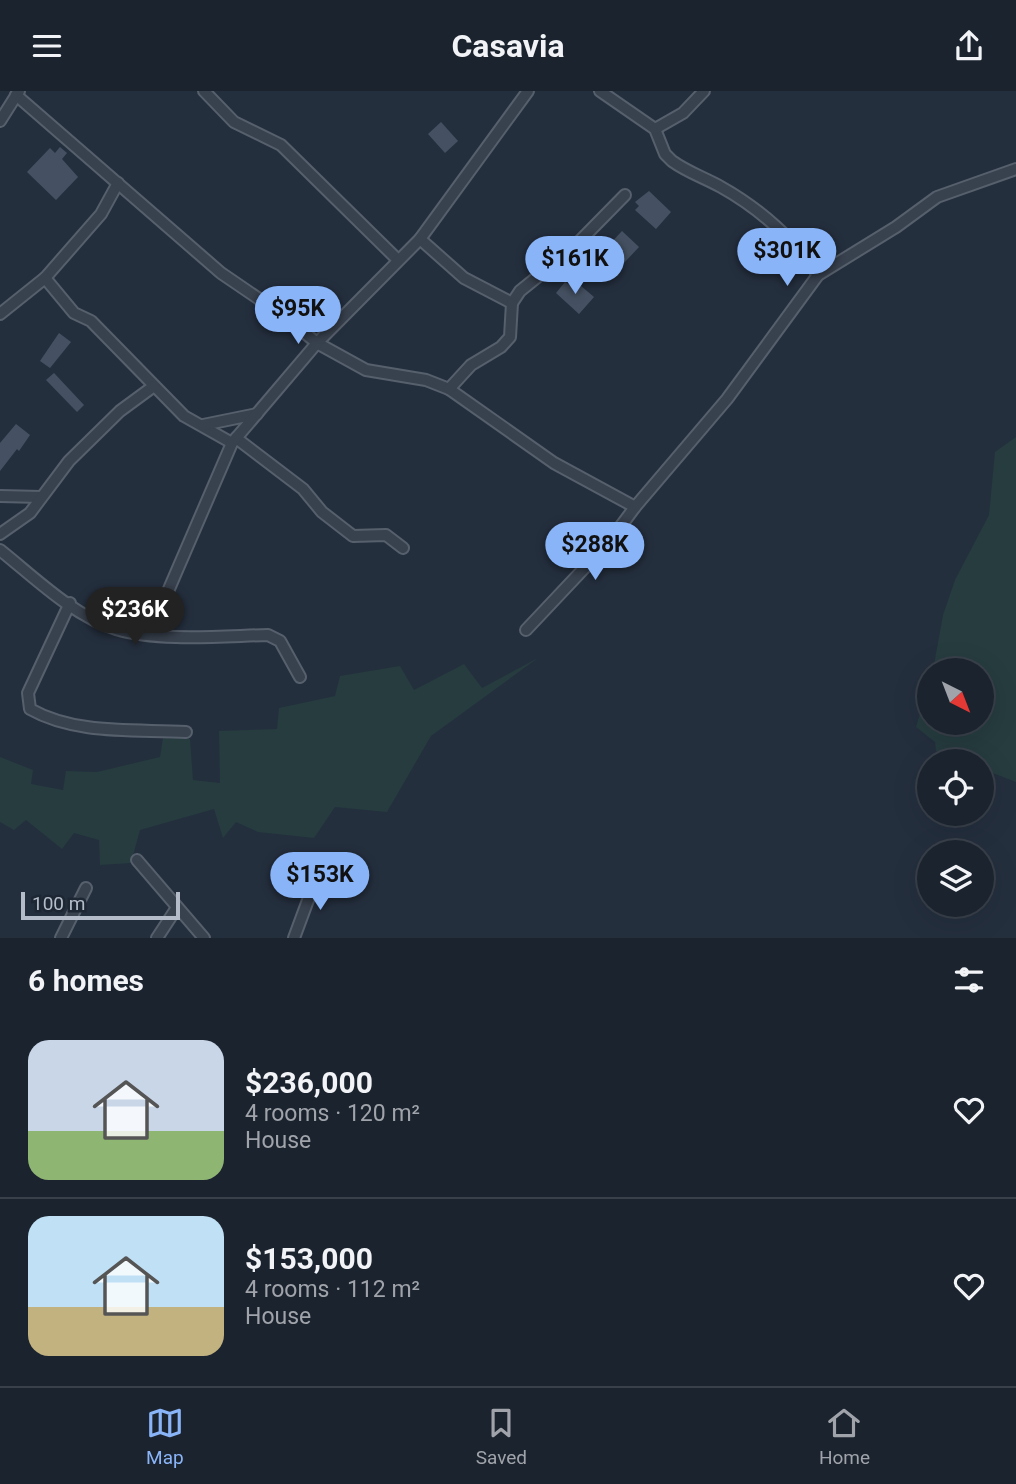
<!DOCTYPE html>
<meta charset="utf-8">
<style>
body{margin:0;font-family:Roboto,sans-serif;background:#242b36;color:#f1f3f6;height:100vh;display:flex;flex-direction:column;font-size:26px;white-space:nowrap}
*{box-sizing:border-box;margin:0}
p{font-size:23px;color:#a0a4aa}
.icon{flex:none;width:38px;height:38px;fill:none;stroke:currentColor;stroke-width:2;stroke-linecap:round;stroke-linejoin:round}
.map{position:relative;height:847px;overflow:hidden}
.panel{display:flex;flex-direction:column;background:#1b232e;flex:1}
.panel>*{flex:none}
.needle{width:46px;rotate:138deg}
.buttons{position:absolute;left:917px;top:567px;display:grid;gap:14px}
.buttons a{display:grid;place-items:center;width:77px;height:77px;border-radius:50%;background:#1b232e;box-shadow:0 7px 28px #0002,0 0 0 2px #39404a;font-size:35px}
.scale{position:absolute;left:21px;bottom:18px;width:159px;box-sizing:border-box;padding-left:7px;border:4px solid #b4bcc9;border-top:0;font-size:19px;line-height:24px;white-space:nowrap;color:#b4bcc9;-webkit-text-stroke:5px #1d2633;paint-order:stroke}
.price{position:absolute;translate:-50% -60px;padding:0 16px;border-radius:24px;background:#8ab4f8;color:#111;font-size:23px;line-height:46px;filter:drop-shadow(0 2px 4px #0008)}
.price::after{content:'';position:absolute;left:50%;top:42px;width:21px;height:16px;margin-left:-10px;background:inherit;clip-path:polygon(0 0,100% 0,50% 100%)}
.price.selected{background:#222;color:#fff}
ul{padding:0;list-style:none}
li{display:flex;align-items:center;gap:21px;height:175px;padding:0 28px}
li+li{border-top:2px solid #39404a}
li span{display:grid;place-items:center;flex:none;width:196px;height:140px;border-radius:21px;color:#555}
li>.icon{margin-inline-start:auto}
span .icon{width:84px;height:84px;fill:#fffc;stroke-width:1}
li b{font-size:30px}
h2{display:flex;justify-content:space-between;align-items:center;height:84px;padding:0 28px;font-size:30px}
header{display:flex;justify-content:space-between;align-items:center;height:91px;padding:0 28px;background:#1b232e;font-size:32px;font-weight:700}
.tab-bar{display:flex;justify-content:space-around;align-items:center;height:98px;border-top:2px solid #39404a;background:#1b232e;font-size:19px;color:#a0a4aa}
.tab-bar a{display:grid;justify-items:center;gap:4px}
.tab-bar .selected{color:#8ab4f8}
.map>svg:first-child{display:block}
</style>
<header><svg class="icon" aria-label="menu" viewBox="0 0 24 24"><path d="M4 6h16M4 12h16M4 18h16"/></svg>Casavia<svg class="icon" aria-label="share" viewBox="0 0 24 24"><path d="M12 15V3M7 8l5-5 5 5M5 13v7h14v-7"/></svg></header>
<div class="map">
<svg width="1016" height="847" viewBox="0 0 1016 847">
<rect width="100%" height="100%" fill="#242f3e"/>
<g fill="#263c3f">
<path d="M1016,346V691L982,678V670H961L936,660L935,651L916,636L929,592V632H982V579H933L943,524L955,489L989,424L995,361Z"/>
<path d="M538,567L431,645L387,721L335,716L314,747L258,741L236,731L223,747L214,718L140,739L131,772L100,774L99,749L74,742L62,758L26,729L14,739L0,731V666L33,679L31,693L63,699L66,680L97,681L160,666L163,647L190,648L193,689L220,692L219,640L277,638L279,617L335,605L340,585L400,575L414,599L464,573L482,597Z"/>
</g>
<g fill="#455162">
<path d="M441,31L458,50L445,62L428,43Z"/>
<path d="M60,56L67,62L62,68L78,86L56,109L27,81L50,57L55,62Z"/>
<path d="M649,100L671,121L656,138L635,119L639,115L635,111Z"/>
<path d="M622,140L639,156L624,172L607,156Z"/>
<path d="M574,189L594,206L579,223L556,202L565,191L570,194Z"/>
<path d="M59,242L71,251L50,277L40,270Z"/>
<path d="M54,282L84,314L77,321L46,289Z"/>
<path d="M16,333L30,344L19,360L17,358L0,380V352Z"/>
</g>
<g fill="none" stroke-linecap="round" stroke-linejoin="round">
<defs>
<g id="street">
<path d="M204,0L234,31L281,54L398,169"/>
<path d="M600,0L655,38L665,63L672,70C687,81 705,87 721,96C757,116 796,149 818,184"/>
<path d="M16,4L221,182L284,225L317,252L366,279L426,289L449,298L554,372L635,416"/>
<path d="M0,30L19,0"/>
<path d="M655,38L683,22L704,0"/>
<path d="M420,148L464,187L512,212L520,200L572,158L625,104"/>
<path d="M45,187L101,123L118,92"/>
<path d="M0,223L45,187L74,222L91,230L184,325L232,352"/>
<path d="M449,298L471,274L501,256L510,246L512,212"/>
<path d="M203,334L257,323"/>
<path d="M236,347L303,398L322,421L353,445L386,444L403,457"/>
<path d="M0,405L41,406"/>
<path d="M0,443L30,422L69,370L120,320L154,295"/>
<path d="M0,459C34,486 73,525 116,538C159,551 223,545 268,544L280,550L300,586"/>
<path d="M70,512L28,602L30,618C76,644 135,638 186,641"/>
<path d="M526,539L609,451L635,416L727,308L818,184L896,136L937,106L1016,78"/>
<path d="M150,542L232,352L317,252L420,148L528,0"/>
<path d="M137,769L204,847"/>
<path d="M61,847L86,797"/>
<path d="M157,847L176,818"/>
<path d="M294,847L317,785"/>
</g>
</defs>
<use href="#street" stroke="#565f6c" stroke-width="14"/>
<use href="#street" stroke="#38414e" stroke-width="10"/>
</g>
</svg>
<div class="buttons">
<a><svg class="needle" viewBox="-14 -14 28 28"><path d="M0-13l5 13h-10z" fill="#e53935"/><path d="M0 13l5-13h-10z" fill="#a0a4aa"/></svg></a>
<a><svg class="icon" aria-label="locate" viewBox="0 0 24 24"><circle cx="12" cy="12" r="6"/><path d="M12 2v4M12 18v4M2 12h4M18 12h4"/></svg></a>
<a><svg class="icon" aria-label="layers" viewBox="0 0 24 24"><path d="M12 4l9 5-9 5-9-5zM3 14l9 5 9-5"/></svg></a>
</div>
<div class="scale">100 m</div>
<b class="price" style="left:787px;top:197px">$301K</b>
<b class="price" style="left:575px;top:205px">$161K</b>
<b class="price" style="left:298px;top:255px">$95K</b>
<b class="price" style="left:595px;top:491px">$288K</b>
<b class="price selected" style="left:135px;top:556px">$236K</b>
<b class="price" style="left:320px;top:821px">$153K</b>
</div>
<section class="panel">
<h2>6 homes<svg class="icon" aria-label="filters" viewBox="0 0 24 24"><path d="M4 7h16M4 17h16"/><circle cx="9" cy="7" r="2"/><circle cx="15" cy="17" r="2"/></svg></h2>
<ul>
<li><span style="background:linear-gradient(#c9d6e8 65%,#8fb573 0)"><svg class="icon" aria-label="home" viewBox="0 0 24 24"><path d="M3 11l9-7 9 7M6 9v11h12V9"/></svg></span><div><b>$236,000</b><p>4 rooms · 120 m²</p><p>House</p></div><svg class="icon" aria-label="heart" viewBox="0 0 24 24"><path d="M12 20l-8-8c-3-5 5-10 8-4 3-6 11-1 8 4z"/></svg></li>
<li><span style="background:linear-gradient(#bfe0f5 65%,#c2b280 0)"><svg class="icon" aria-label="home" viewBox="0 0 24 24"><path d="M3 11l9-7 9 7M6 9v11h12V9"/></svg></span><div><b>$153,000</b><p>4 rooms · 112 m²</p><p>House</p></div><svg class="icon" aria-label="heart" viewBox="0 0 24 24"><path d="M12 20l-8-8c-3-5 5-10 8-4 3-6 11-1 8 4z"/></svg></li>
</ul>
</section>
<nav class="tab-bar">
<a class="selected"><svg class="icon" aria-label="map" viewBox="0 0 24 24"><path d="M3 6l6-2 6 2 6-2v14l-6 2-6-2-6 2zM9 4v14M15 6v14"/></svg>Map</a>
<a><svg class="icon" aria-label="saved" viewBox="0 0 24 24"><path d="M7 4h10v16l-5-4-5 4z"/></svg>Saved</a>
<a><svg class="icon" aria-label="home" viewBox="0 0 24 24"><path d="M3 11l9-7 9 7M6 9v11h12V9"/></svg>Home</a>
</nav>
